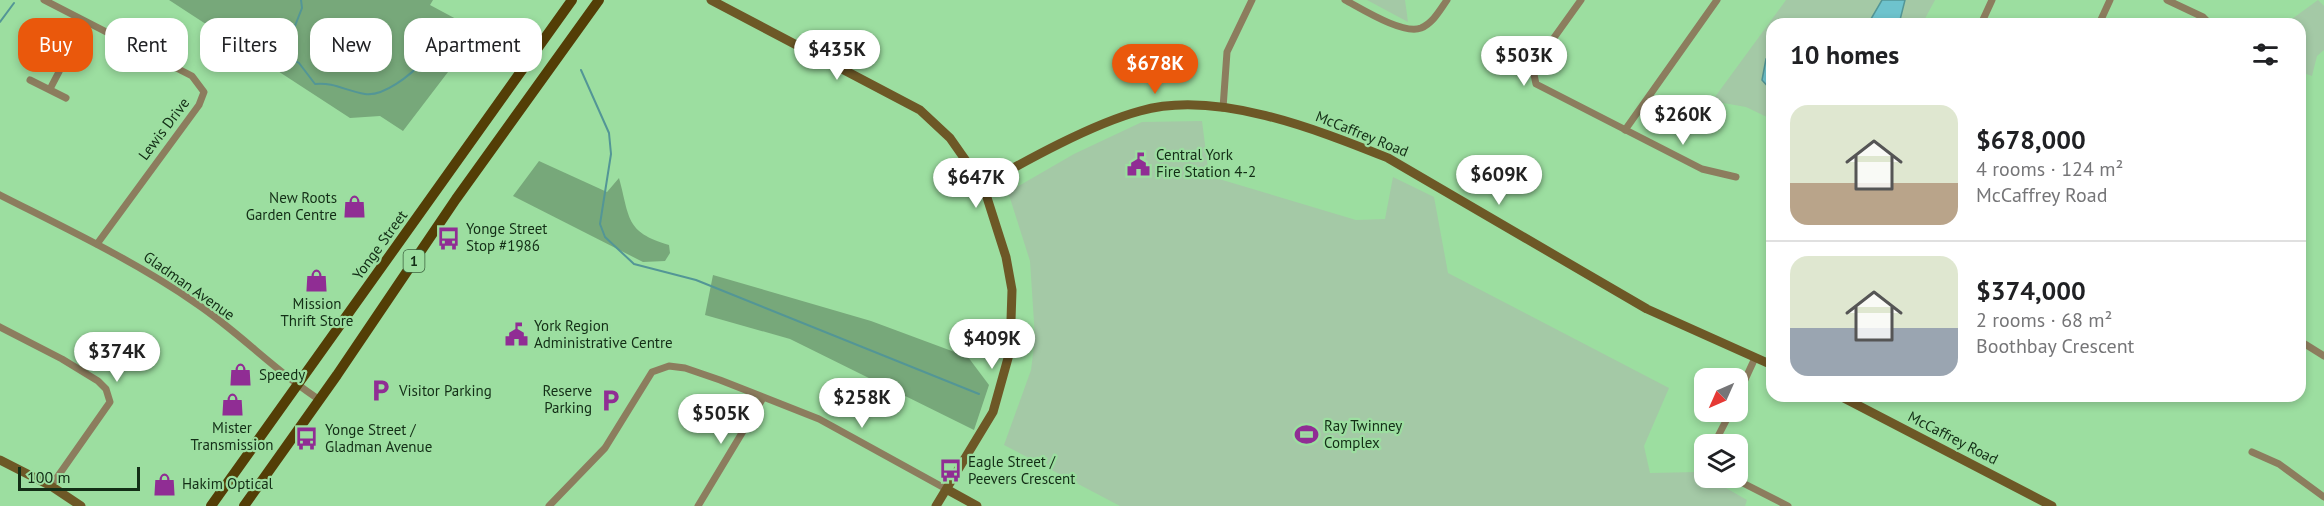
<!DOCTYPE html>
<meta charset="utf-8">
<style>
body{margin:0;font-family:"PT Sans",sans-serif;background:#f6f6f6;color:#202124;height:100vh;display:flex;flex-direction:column;font-size:22px;white-space:nowrap}
*{box-sizing:border-box;margin:0}
p{font-size:20px;color:#757577}
.icon{flex:none;width:33px;height:33px;fill:none;stroke:currentColor;stroke-width:2;stroke-linecap:round;stroke-linejoin:round}
.map{position:relative;flex:1;overflow:hidden}
.sheet{position:absolute;left:1766px;top:18px;width:540px;height:384px;display:flex;flex-direction:column;background:#fff;border-radius:18px;box-shadow:0 3px 9px #0003}
.sheet>*{flex:none}
.banner{position:absolute;left:18px;top:18px;width:570px;height:54px;display:flex;gap:12px}
.needle{width:39px;rotate:225deg}
.buttons{position:absolute;left:1694px;top:368px;display:grid;gap:12px}
.buttons a{display:grid;place-items:center;width:54px;height:54px;border-radius:12px;background:#fff;box-shadow:0 3px 9px #0003;font-size:30px}
.scale{position:absolute;left:18px;bottom:15px;width:122px;box-sizing:border-box;padding-left:6px;border:3px solid #132e16;border-top:0;font-size:16px;line-height:21px;white-space:nowrap;color:#132e16;-webkit-text-stroke:4px #9cdea0;paint-order:stroke}
.price{position:absolute;translate:-50% -51px;padding:0 14px;border-radius:21px;background:#fff;color:#222;font-size:20px;line-height:39px;filter:drop-shadow(0 2px 3px #0008)}
.price::after{content:'';position:absolute;left:50%;top:36px;width:18px;height:14px;margin-left:-9px;background:inherit;clip-path:polygon(0 0,100% 0,50% 100%)}
.price.current{background:#ea580c;color:#fff}
ul{padding:0;list-style:none}
li{display:flex;align-items:center;gap:18px;height:150px;padding:0 24px}
li+li{border-top:2px solid #e0e0e0}
li span{display:grid;place-items:center;flex:none;width:168px;height:120px;border-radius:18px;color:#555}
li>.icon{margin-inline-start:auto}
span .icon{width:72px;height:72px;fill:#fffc;stroke-width:1}
li b{font-size:26px}
h2{display:flex;justify-content:space-between;align-items:center;height:72px;padding:0 24px;font-size:26px}
.pill{padding:0 21px;border-radius:18px;background:#fff;box-shadow:0 3px 9px #0003;font-size:21px;line-height:54px}
.pill.current{background:#ea580c;color:#fff}
.map>svg:first-child{display:block}
</style>
<div class="map">
<svg width="2324" height="506" viewBox="0 0 2324 506">
<rect width="100%" height="100%" fill="#9cdea0"/>
<g fill="#a4c9a6">
<path d="M1367,0H1405L1408,22Z"/>
<path d="M1786,0H1935L1922,24H1772L1771,119L1746,107L1712,101Z"/>
<path d="M2318,0L2324,6V50L2317,56L2312,76L2300,72V24H2285Z"/>
<path d="M1202,121L1209,176L1356,220L1385,219L1393,177L1434,197L1448,273L1669,388L1644,446L1650,473L1698,472L1747,500L1745,506H1120L1004,445L1031,370L1035,338L1030,261L1008,192L1074,154L1142,122Z"/>
</g>
<g fill="#77a87a">
<path d="M169,0H433L430,5L458,20L433,57L448,72L403,131L380,116L350,118Z"/>
<path d="M539,161L607,192L619,178C630,218 625,232 669,245L670,253L665,261L643,262L513,196Z"/>
<path d="M713,275L871,321L968,357L989,385L974,430L790,339L705,315Z"/>
</g>
<g fill="#6ec3cd" stroke="#539696" stroke-width="1.5">
<path d="M1882,0H1905L1899,24H1868Z"/>
<path d="M1771,55V90L1762,80L1766,59Z"/>
</g>
<g fill="none" stroke-linecap="round" stroke-linejoin="round">
<g stroke="#539696" stroke-width="2">
<path d="M301,0L302,8L284,54L299,63L315,84C334,82 346,91 365,94C383,97 411,75 423,61C432,51 437,36 444,25"/>
<path d="M0,22L14,3"/>
<path d="M581,70L609,133L611,154L600,224L605,237L634,264L696,280L979,394"/>
</g>
<g stroke="#8c7d5e" stroke-width="7">
<path d="M44,0L192,76L204,92L199,105L97,244"/>
<path d="M1345,0C1362,9 1403,35 1421,28C1433,23 1440,10 1447,0"/>
<path d="M1581,0L1538,60L1533,70L1536,84L1702,169L1736,177"/>
<path d="M2167,0L2203,17L2210,24"/>
<path d="M1981,24L1992,0"/>
<path d="M2099,24L2110,0"/>
<path d="M30,80L66,98"/>
<path d="M50,89L85,22"/>
<path d="M1223,108L1227,52L1252,0"/>
<path d="M1625,130L1717,0"/>
<path d="M0,195C67,229 135,261 197,304C240,333 276,372 320,400"/>
<path d="M0,327L62,359L98,381L106,389L110,402L51,486"/>
<path d="M2300,341L2324,356"/>
<path d="M1737,397L1755,358"/>
<path d="M1714,444L1731,411"/>
<path d="M2252,452L2279,464L2324,497"/>
<path d="M1731,477L1788,506"/>
<path d="M549,506L605,448L652,372L669,366L685,368L720,380L819,419L948,490"/>
<path d="M698,506L763,398"/>
</g>
<g stroke="#6d5826" stroke-width="9">
<path d="M711,0L920,110L950,138L983,185L1006,257L1012,290L1010,351L993,412L936,506"/>
<path d="M983,185C1027,160 1092,124 1140,111C1216,89 1318,130 1388,158L1647,309L1772,365"/>
<path d="M1840,396L2052,506"/>
<path d="M0,460L51,486L81,506"/>
<path d="M948,490L977,506"/>
</g>
<g stroke="#533e06" stroke-width="10">
<path d="M211,506L572,0"/>
<path d="M244,506L337,375L456,199L599,0"/>
</g>
</g>
<defs>
<symbol id="civic-bare" viewBox="-9 -9 18 18"><path d="M-.6-6.5H3V-4.5H.6V-3L4-1V1h2V6H-6V1h2V-1L-.6-3ZM-1.2 2.5V6h2.4V2.5Z" fill="#902d94" stroke="#9cdea0" stroke-width="2.5" paint-order="stroke"/></symbol>
<symbol id="shop-bare" viewBox="-9 -9 18 18"><path d="M-5-2.5h2.3a2.7 3.5 0 0 1 5.4 0H5L5.5 6h-11ZM-1.5-2.5h3a1.5 2.3 0 0 0-3 0Z" fill="#902d94" stroke="#9cdea0" stroke-width="2.5" paint-order="stroke"/></symbol>
<symbol id="bus-bare" viewBox="-9 -9 18 18"><path d="M-5-6H5V4H4V6H2V4H-2V6H-4V4H-5ZM-3.5-4V0h7V-4ZM-3.5 1.2v1.5H-2V1.2ZM2 1.2v1.5H3.5V1.2Z" fill="#902d94" stroke="#9cdea0" stroke-width="2.5" paint-order="stroke"/></symbol>
<symbol id="parking-bare" viewBox="-9 -9 18 18"><path d="M-3.5-5.5H1a3.5 3.5 0 0 1 0 7H-1V5.5H-3.5ZM-1-3.4V-.6H.8a1.4 1.4 0 0 0 0-2.8Z" fill="#902d94" stroke="#9cdea0" stroke-width="2.5" paint-order="stroke"/></symbol>
<symbol id="stadium-bare" viewBox="-9 -9 18 18"><path d="M0-5a6.5 5 0 1 0 0 10a6.5 5 0 1 0 0-10ZM-3.5-1.8h7v3.6h-7Z" fill="#902d94" stroke="#9cdea0" stroke-width="2.5" paint-order="stroke"/></symbol>
</defs>
<g fill-rule="evenodd">
<use href="#civic-bare" x="1122" y="148" width="33" height="33"/>
<use href="#shop-bare" x="338" y="190" width="33" height="33"/>
<use href="#bus-bare" x="432" y="222" width="33" height="33"/>
<use href="#shop-bare" x="300" y="264" width="33" height="33"/>
<use href="#civic-bare" x="500" y="318" width="33" height="33"/>
<use href="#shop-bare" x="224" y="358" width="33" height="33"/>
<use href="#parking-bare" x="364" y="374" width="33" height="33"/>
<use href="#parking-bare" x="594" y="384" width="33" height="33"/>
<use href="#shop-bare" x="216" y="388" width="33" height="33"/>
<use href="#stadium-bare" x="1290" y="418" width="33" height="33"/>
<use href="#bus-bare" x="290" y="422" width="33" height="33"/>
<use href="#bus-bare" x="934" y="454" width="33" height="33"/>
<use href="#shop-bare" x="148" y="468" width="33" height="33"/>
</g>
<g text-anchor="middle" stroke-width="4.5" stroke-linejoin="round" paint-order="stroke">
<rect fill="#9cdea0" stroke="#3c633f" stroke-width="1.5" x="403.5" y="250" width="21" height="22" rx="4.5"/>
<g font-size="14" font-weight="bold" fill="#132e16">
<text x="414" y="266">1</text>
</g>
<g font-size="15" fill="#132e16" stroke="#9cdea0">
<text transform="translate(164 129) rotate(-53)" y="5">Lewis Drive</text>
<text transform="translate(1362 134) rotate(22)" y="5">McCaffrey Road</text>
<text transform="translate(380 245) rotate(-54)" y="5">Yonge Street</text>
<text transform="translate(189 286) rotate(35)" y="5">Gladman Avenue</text>
<text transform="translate(1953 438) rotate(27)" y="5">McCaffrey Road</text>
</g>
<g font-size="15" fill="#132e16" stroke="#9cdea0" text-anchor="start">
<text x="1156" y="160">Central York<tspan x="1156" dy="17">Fire Station 4-2</tspan></text>
<text x="337" y="203" text-anchor="end">New Roots<tspan x="337" dy="17">Garden Centre</tspan></text>
<text x="466" y="234">Yonge Street<tspan x="466" dy="17">Stop #1986</tspan></text>
<text x="317" y="309" text-anchor="middle">Mission<tspan x="317" dy="17">Thrift Store</tspan></text>
<text x="534" y="331">York Region<tspan x="534" dy="17">Administrative Centre</tspan></text>
<text x="259" y="380">Speedy</text>
<text x="399" y="396">Visitor Parking</text>
<text x="592" y="396" text-anchor="end">Reserve<tspan x="592" dy="17">Parking</tspan></text>
<text x="1324" y="431">Ray Twinney<tspan x="1324" dy="17">Complex</tspan></text>
<text x="232" y="433" text-anchor="middle">Mister<tspan x="232" dy="17">Transmission</tspan></text>
<text x="325" y="435">Yonge Street /<tspan x="325" dy="17">Gladman Avenue</tspan></text>
<text x="968" y="467">Eagle Street /<tspan x="968" dy="17">Peevers Crescent</tspan></text>
<text x="182" y="489">Hakim Optical</text>
</g>
</g>
</svg>
<div class="buttons">
<a><svg class="needle" viewBox="-14 -14 28 28"><path d="M0-13l5 13h-10z" fill="#e53935"/><path d="M0 13l5-13h-10z" fill="#757577"/></svg></a>
<a><svg class="icon" aria-label="layers" viewBox="0 0 24 24"><path d="M12 4l9 5-9 5-9-5zM3 14l9 5 9-5"/></svg></a>
</div>
<div class="scale">100 m</div>
<b class="price" style="left:837px;top:81px">$435K</b>
<b class="price" style="left:1524px;top:87px">$503K</b>
<b class="price current" style="left:1155px;top:95px">$678K</b>
<b class="price" style="left:1683px;top:146px">$260K</b>
<b class="price" style="left:1499px;top:206px">$609K</b>
<b class="price" style="left:976px;top:209px">$647K</b>
<b class="price" style="left:992px;top:370px">$409K</b>
<b class="price" style="left:117px;top:383px">$374K</b>
<b class="price" style="left:862px;top:429px">$258K</b>
<b class="price" style="left:721px;top:445px">$505K</b>
<div class="banner">
<a class="pill current">Buy</a>
<a class="pill">Rent</a>
<a class="pill">Filters</a>
<a class="pill">New</a>
<a class="pill">Apartment</a>
</div>
<section class="sheet">
<h2>10 homes<svg class="icon" aria-label="filters" viewBox="0 0 24 24"><path d="M4 7h16M4 17h16"/><circle cx="9" cy="7" r="2"/><circle cx="15" cy="17" r="2"/></svg></h2>
<ul>
<li><span style="background:linear-gradient(#dfe7d0 65%,#b9a48a 0)"><svg class="icon" aria-label="home" viewBox="0 0 24 24"><path d="M3 11l9-7 9 7M6 9v11h12V9"/></svg></span><div><b>$678,000</b><p>4 rooms · 124 m²</p><p>McCaffrey Road</p></div></li>
<li><span style="background:linear-gradient(#dfe7d0 60%,#9aa5b1 0)"><svg class="icon" aria-label="home" viewBox="0 0 24 24"><path d="M3 11l9-7 9 7M6 9v11h12V9"/></svg></span><div><b>$374,000</b><p>2 rooms · 68 m²</p><p>Boothbay Crescent</p></div></li>
</ul>
</section>
</div>
